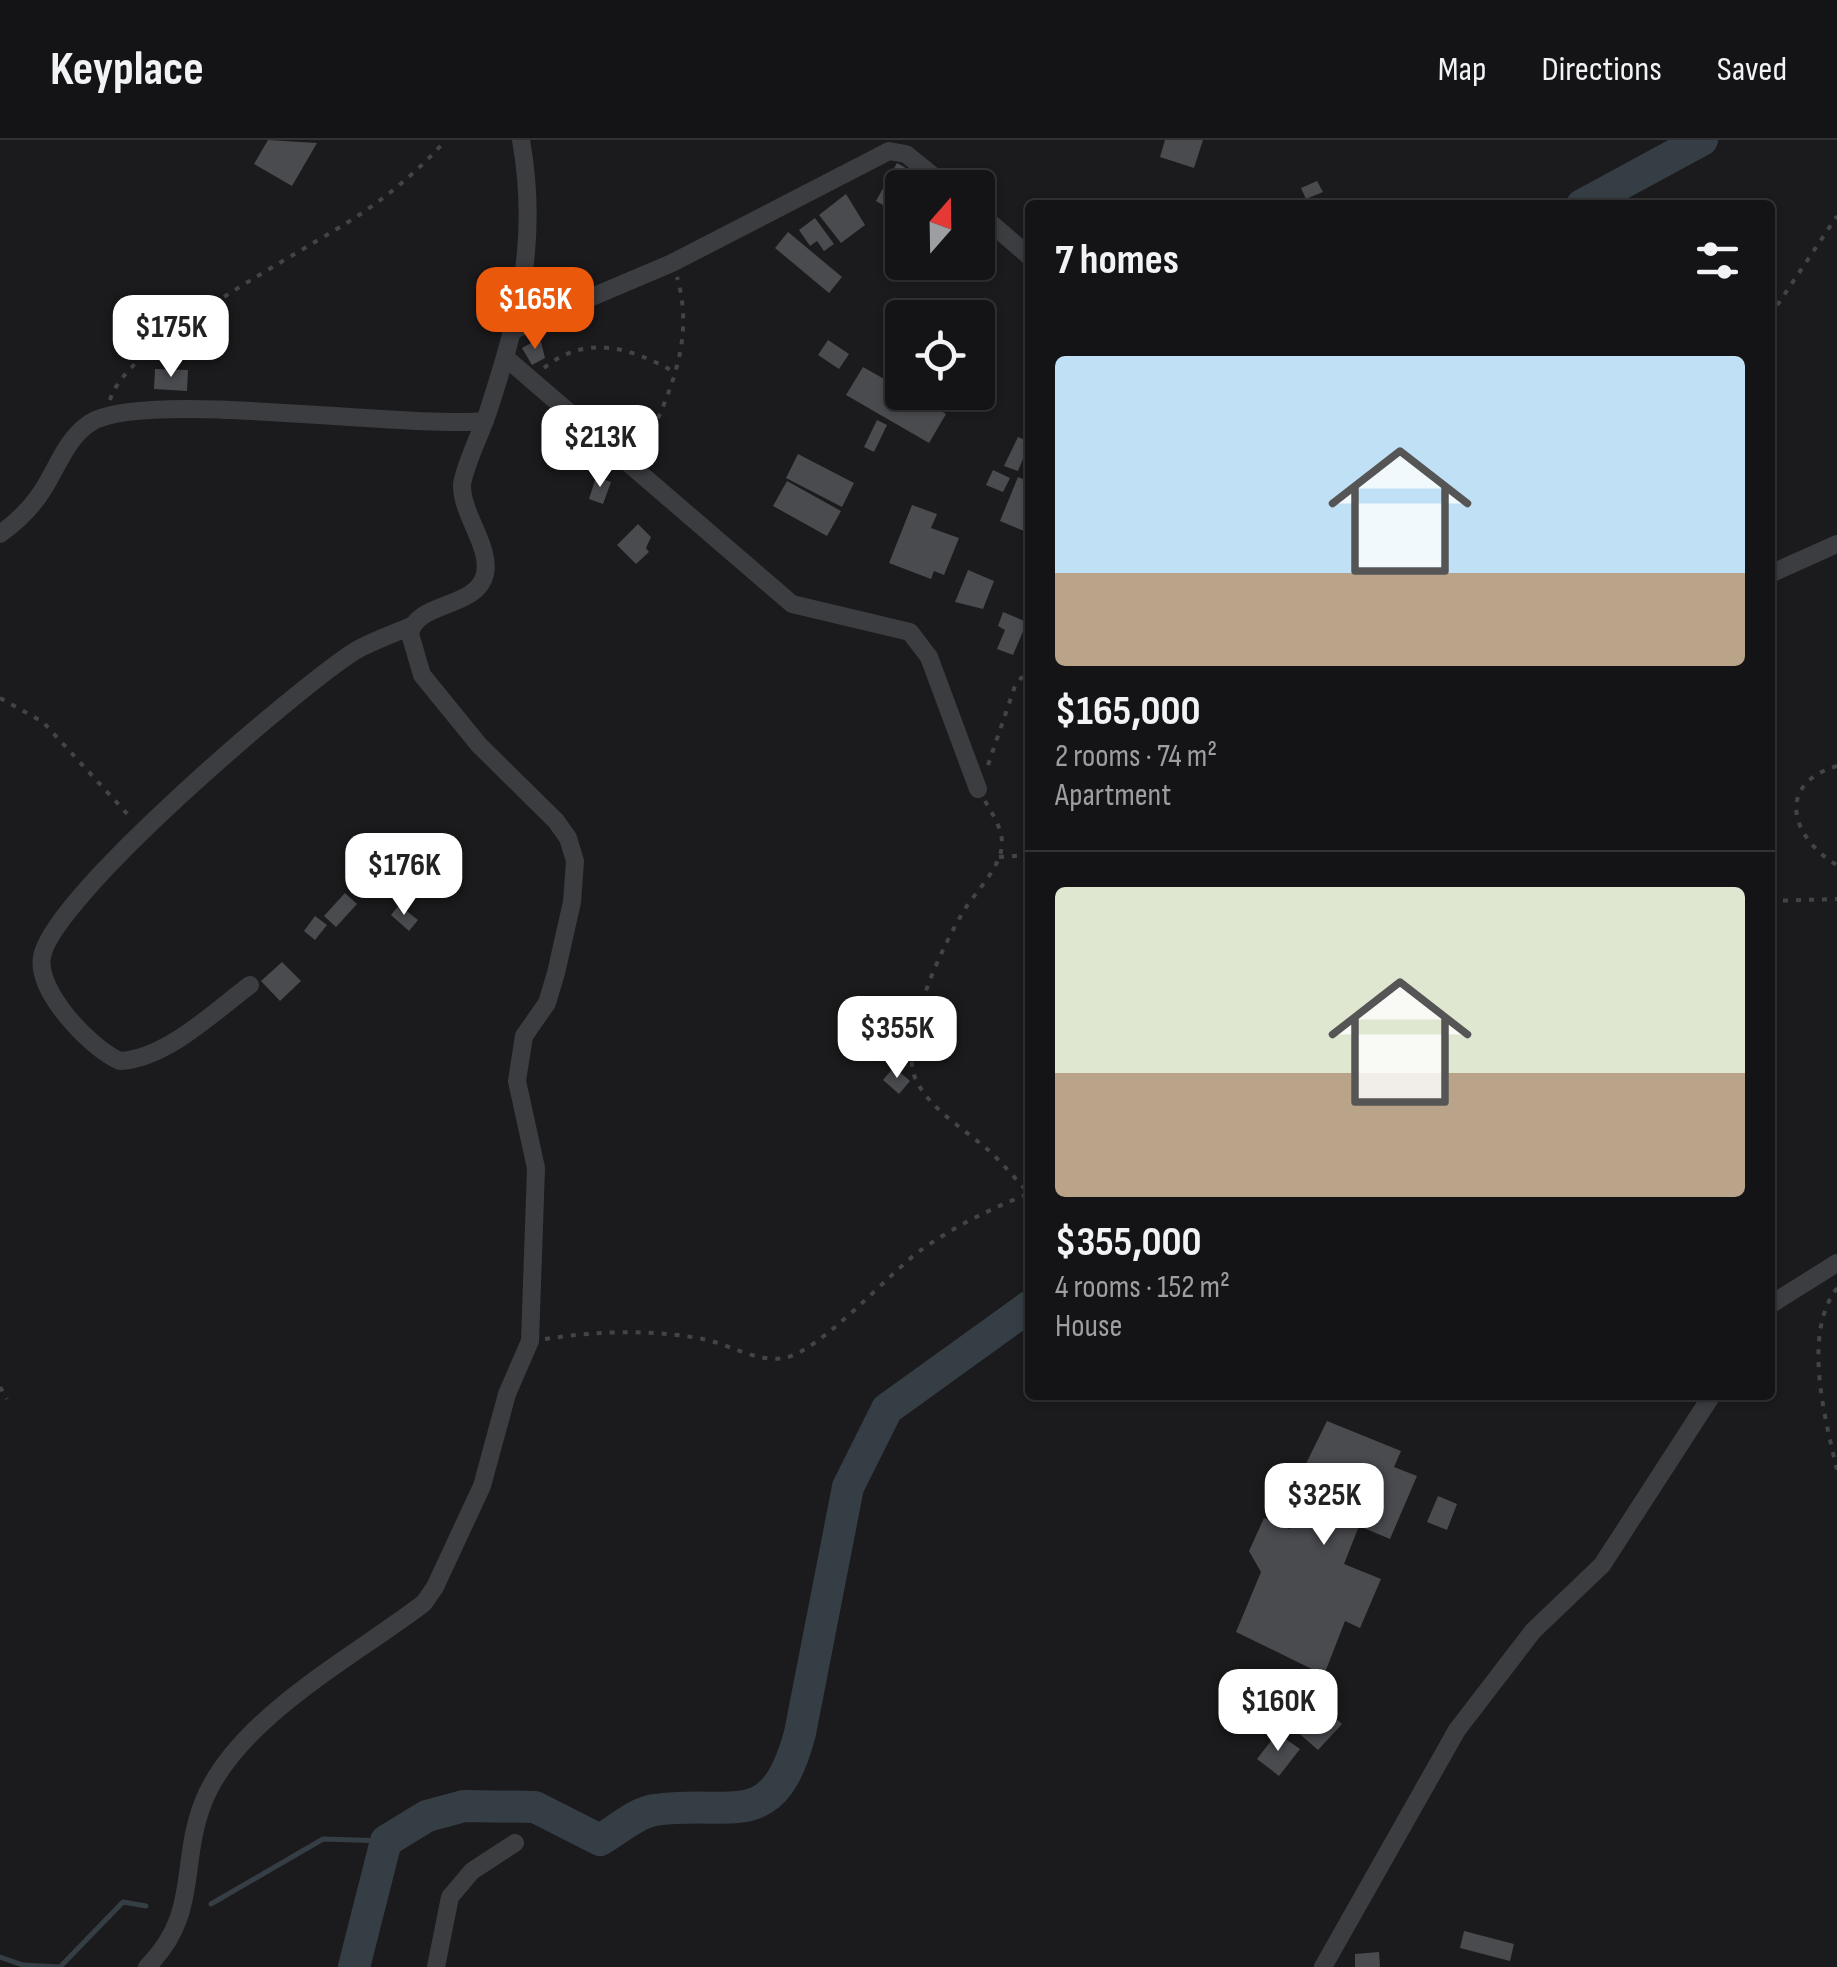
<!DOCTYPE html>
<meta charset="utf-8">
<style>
body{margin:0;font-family:"Sofia Sans Condensed",sans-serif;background:#1d1d1f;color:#f1f3f6;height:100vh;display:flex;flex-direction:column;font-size:38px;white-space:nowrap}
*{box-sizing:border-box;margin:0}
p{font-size:32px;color:#9d9ea1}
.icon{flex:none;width:55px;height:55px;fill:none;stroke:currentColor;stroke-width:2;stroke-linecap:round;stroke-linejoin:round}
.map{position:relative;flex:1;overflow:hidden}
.details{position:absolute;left:1025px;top:60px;width:750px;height:1200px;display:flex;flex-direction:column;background:#141416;border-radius:10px;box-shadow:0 2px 8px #0004,0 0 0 2px #333335}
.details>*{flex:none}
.needle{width:65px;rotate:20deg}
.tools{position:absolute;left:885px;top:30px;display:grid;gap:20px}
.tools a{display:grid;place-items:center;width:110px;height:110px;border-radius:10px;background:#141416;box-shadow:0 2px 8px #0004,0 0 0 2px #333335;font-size:50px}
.price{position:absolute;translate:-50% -85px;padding:0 22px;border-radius:20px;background:#fff;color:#222;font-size:32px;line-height:65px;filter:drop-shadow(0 2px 5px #0008)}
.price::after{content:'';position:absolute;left:50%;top:60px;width:30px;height:22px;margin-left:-15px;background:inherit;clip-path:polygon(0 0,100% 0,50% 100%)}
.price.selected{background:#ea580c;color:#fff}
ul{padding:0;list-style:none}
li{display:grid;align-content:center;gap:20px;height:530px;padding:0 30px}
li+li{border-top:2px solid #333335}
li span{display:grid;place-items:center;height:310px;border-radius:10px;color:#555}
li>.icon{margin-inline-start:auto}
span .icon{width:180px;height:180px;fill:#fffc;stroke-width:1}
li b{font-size:42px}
h2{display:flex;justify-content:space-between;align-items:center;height:120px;padding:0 30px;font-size:42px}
header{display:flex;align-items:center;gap:60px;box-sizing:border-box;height:140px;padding:0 50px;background:#141416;border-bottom:2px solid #333335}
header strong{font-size:48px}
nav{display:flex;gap:55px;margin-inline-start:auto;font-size:35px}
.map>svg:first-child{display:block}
</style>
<header>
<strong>Keyplace</strong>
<nav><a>Map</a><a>Directions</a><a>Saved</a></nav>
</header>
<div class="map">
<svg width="1837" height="1827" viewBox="0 0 1837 1827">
<rect width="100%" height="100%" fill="#1b1b1d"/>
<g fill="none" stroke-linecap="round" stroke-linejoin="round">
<g stroke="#363e45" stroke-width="5">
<path d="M211,1764L323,1699L386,1701"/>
<path d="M0,1817L23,1825L60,1827L123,1762L146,1766"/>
</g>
<g stroke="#363e45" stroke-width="32">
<path d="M1582,65L1702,0"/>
<path d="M354,1827L386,1701L427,1676L464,1666L535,1667L600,1700C616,1691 637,1672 655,1670C733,1659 773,1695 800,1593L848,1347L887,1269L1030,1166"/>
</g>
</g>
<g fill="#4a4b4f">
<path d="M268,0L317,3L292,46L254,24Z"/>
<path d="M1165,0H1203L1194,28L1160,17Z"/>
<path d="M897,23L941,48H902V76L876,61Z"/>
<path d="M1317,41L1323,52L1306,59L1301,48Z"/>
<path d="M846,54L865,85L841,103L819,75Z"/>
<path d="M815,78L834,104L824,111L817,101L810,106L799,90Z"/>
<path d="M788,92L842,137L829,153L775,108Z"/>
<path d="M540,198L545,218L532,225L522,208Z"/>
<path d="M828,200L849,214L839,229L818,215Z"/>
<path d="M863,227L946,274L929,303L846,255Z"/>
<path d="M155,229L188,230L187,251L154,249Z"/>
<path d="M877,280L887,285L874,312L864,307Z"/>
<path d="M1018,297L1030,302L1018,331L1004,326Z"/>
<path d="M798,314L854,343L842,367L786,338Z"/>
<path d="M993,330L1010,338L1003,352L986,345Z"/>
<path d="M596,337L611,342L603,364L589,359Z"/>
<path d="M1018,337L1030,342V377L1024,391L1000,381Z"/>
<path d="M787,341L841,371L827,396L773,366Z"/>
<path d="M912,365L937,374L931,388L959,398L944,435L934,431L931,439L889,423Z"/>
<path d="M638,384L651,397L646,408L649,412L636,424L617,405Z"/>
<path d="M968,430L994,441L983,469L955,462Z"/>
<path d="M1003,472L1027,482L1013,515L997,509L1005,490L998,486Z"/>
<path d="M345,753L357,764L336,787L324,776Z"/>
<path d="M399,765L418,780L409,791L391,775Z"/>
<path d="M315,776L327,785L315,800L304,791Z"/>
<path d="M282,822L301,841L280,861L261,841Z"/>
<path d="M894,927L910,941L899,954L883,940Z"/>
<path d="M1327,1281L1401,1311L1394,1327L1417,1336L1390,1399L1359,1386L1344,1424L1381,1439L1360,1488L1345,1481L1324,1535L1236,1492L1261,1432L1249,1411L1264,1378L1290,1389L1304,1357L1292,1352Z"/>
<path d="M1438,1356L1457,1364L1447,1390L1427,1382Z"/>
<path d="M1300,1547L1342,1584L1318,1610L1277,1574Z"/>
<path d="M1277,1593L1300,1609L1279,1636L1257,1619Z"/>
<path d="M1464,1791L1514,1804L1510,1821L1460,1808Z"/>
<path d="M1379,1812L1380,1827H1355V1814Z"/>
</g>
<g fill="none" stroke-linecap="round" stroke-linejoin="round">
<g stroke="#424448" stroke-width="4" stroke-dasharray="5 8" stroke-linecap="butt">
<path d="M1770,176L1837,76"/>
<path d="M544,228C587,193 632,208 676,233"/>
<path d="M110,260C127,201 304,112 359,75C392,53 420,29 446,0"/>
<path d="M642,314C668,256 696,202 677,137"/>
<path d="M0,558L43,582L131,678"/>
<path d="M988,625L1015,546L1030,527"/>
<path d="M1837,626C1775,644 1791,698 1837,725"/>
<path d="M985,661C992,673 1002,688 1002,703C1002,726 977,750 965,769C943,804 897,901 916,940C930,969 964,989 987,1009C1002,1022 1015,1039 1029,1053"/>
<path d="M999,717L1030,715"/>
<path d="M1770,761L1837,759"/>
<path d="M1770,1101L1776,1139"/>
<path d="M1837,1148C1802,1194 1825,1278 1837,1330"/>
<path d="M545,1199C598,1191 651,1189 703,1199C729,1204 758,1223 784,1218C820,1212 888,1134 921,1110C955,1086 990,1069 1028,1054"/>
<path d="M0,1247L7,1259"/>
</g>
<g stroke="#3c3d41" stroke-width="18">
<path d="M978,72L1030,117"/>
<path d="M514,190L672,123L889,11L906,14L948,48"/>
<path d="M506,218L792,464L910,492L929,517L978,649"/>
<path d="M0,394C14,384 28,371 38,357C56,333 64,300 90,283C143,249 404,289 485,281"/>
<path d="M1770,434L1837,404"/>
<path d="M250,845C215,871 166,919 120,921C90,908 36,851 42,817C51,758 297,548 355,511C372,501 393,494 411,486"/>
<path d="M1770,1165L1837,1123"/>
<path d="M147,1827C200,1774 179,1725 203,1663C235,1579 355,1516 424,1463L435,1447L482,1346L507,1254L530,1201L536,1028L517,941L524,896L547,863L556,833L572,762L575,721L568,698L556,681L479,605L422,535L410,494C416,461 477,469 485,434C491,406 461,374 462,344C467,319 480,296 488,272C519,176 539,101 521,0"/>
<path d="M436,1827L450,1757L472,1731L515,1703"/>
<path d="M1323,1827L1457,1590L1533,1491L1602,1425L1712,1255"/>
</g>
</g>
</svg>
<div class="tools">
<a><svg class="needle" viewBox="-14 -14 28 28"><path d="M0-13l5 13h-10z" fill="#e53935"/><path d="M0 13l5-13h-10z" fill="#9d9ea1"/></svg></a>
<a><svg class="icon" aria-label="locate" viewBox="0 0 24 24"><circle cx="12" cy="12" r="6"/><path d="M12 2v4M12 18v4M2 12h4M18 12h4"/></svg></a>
</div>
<b class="price selected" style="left:535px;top:212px">$165K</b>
<b class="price" style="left:171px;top:240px">$175K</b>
<b class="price" style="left:600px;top:350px">$213K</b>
<b class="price" style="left:404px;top:778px">$176K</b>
<b class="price" style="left:897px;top:941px">$355K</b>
<b class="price" style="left:1324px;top:1408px">$325K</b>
<b class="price" style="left:1278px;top:1614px">$160K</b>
<section class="details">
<h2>7 homes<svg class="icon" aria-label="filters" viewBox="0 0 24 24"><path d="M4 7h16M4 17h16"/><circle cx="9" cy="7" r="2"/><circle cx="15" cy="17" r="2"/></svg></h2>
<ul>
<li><span style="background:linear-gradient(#bfe0f5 70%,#b9a48a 0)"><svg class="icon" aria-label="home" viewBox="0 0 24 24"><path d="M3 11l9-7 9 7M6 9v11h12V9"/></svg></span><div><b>$165,000</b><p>2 rooms · 74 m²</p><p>Apartment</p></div></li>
<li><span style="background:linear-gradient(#dfe7d0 60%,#b9a48a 0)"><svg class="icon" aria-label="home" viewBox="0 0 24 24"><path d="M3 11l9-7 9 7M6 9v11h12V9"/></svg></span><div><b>$355,000</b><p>4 rooms · 152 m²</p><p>House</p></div></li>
</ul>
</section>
</div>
